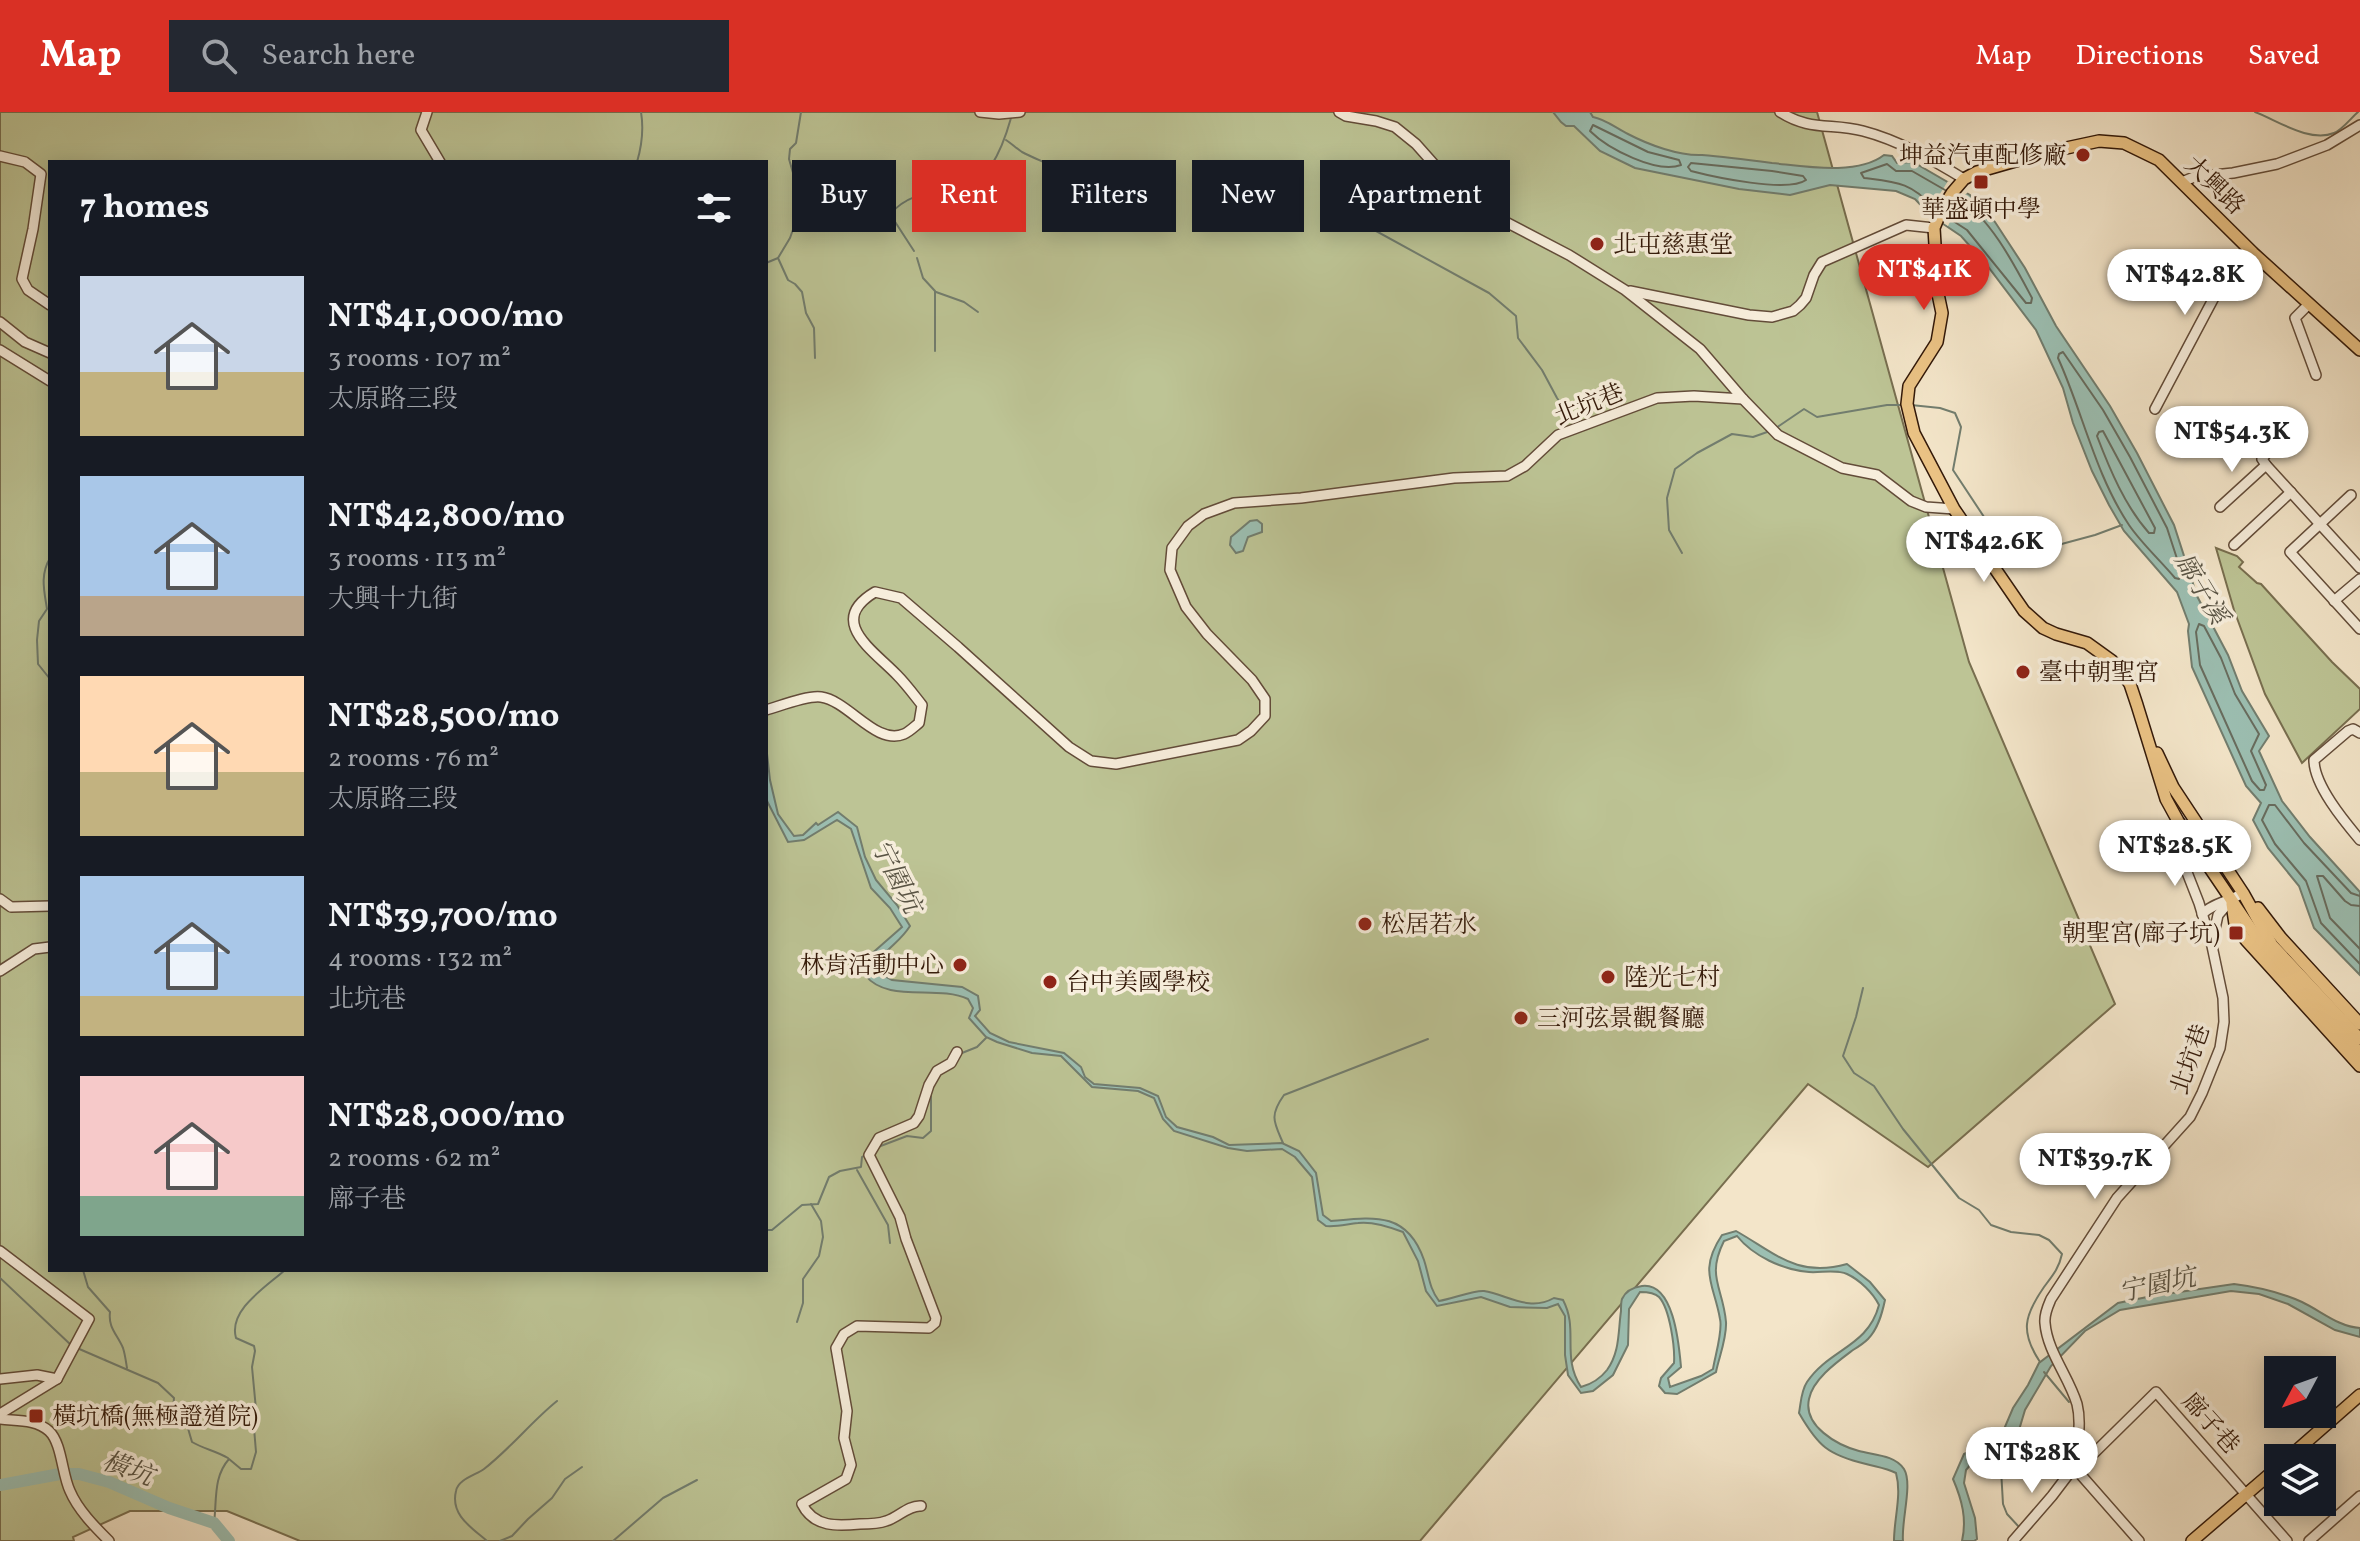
<!DOCTYPE html>
<meta charset="utf-8">
<style>
body{margin:0;font-family:Vollkorn,"Noto Serif TC",serif;background:#242831;color:#f1f3f6;height:100vh;display:flex;flex-direction:column;font-size:30px;white-space:nowrap}
*{box-sizing:border-box;margin:0}
p{font-size:26px;color:#9ea1a6}
.icon{flex:none;width:44px;height:44px;fill:none;stroke:currentColor;stroke-width:2;stroke-linecap:round;stroke-linejoin:round}
.map{position:relative;flex:1;overflow:hidden}
.details{position:absolute;left:48px;top:48px;width:720px;height:1112px;display:flex;flex-direction:column;background:#171b24;border-radius:0px;box-shadow:0 4px 20px #0003}
.details>*{flex:none}
.top-card{position:absolute;left:792px;top:48px;width:760px;height:72px;display:flex;gap:16px}
.needle{width:52px;rotate:229deg}
.controls{position:absolute;left:2264px;top:1244px;display:grid;gap:16px}
.controls a{display:grid;place-items:center;width:72px;height:72px;border-radius:0px;background:#171b24;box-shadow:0 4px 20px #0003;font-size:40px}
.price{position:absolute;translate:-50% -68px;padding:0 18px;border-radius:28px;background:#fff;color:#222;font-size:26px;line-height:52px;filter:drop-shadow(0 2px 4px #0008)}
.price::after{content:'';position:absolute;left:50%;top:48px;width:24px;height:18px;margin-left:-12px;background:inherit;clip-path:polygon(0 0,100% 0,50% 100%)}
.price.selected{background:#d93025;color:#fff}
ul{padding:0;list-style:none}
li{display:flex;align-items:center;gap:24px;height:200px;padding:0 32px}
li span{display:grid;place-items:center;flex:none;width:224px;height:160px;border-radius:0px;color:#555}
li>.icon{margin-inline-start:auto}
span .icon{width:96px;height:96px;fill:#fffc;stroke-width:1}
li b{font-size:34px}
h2{display:flex;justify-content:space-between;align-items:center;height:96px;padding:0 32px;font-size:34px}
.chip{padding:0 28px;border-radius:0px;background:#171b24;box-shadow:0 4px 20px #0003;font-size:28px;line-height:72px}
.chip.selected{background:#d93025;color:#fff}
header{display:flex;align-items:center;gap:48px;box-sizing:border-box;height:112px;padding:0 40px;background:#d93025;color:#fff}
header strong{font-size:38px}
nav{display:flex;gap:44px;margin-inline-start:auto;font-size:28px}
.search{width:560px;height:72px;background:#242831;display:flex;align-items:center;gap:20px;box-sizing:border-box;padding:0 28px;border-radius:0px;color:#9ea1a6;font-size:30px}
.map>svg:first-child{display:block}
</style>
<header>
<strong>Map</strong>
<div class="search"><svg class="icon" aria-label="search" viewBox="0 0 24 24"><circle cx="10" cy="10" r="6"/><path d="M15 15l6 6"/></svg>Search here</div>
<nav><a>Map</a><a>Directions</a><a>Saved</a></nav>
</header>
<div class="map">
<svg width="2360" height="1429" viewBox="0 0 2360 1429">
<rect width="100%" height="100%" fill="#f3e5c9"/>
<filter id="stains"><feTurbulence type="fractalNoise" baseFrequency=".0025" numOctaves="4"/><feColorMatrix values="0 0 0 0 .2 0 0 0 0 .09 0 0 0 0 .02 0 0 0 .5 -.17"/></filter>
<radialGradient id="worn" r=".72"><stop offset=".6" stop-color="#630" stop-opacity="0"/><stop offset="1" stop-color="#630" stop-opacity=".3"/></radialGradient>
<g fill="#bdc495" stroke="#786e4f" stroke-width="2" fill-rule="evenodd">
<path d="M0,0H1817L1969,550L2115,892L1928,1055L1808,972L1420,1429H300L227,1399H130L73,1425L74,1429H0ZM50,50H766V1158H50Z"/>
<path d="M2216,436L2237,444L2243,450L2239,455L2257,471L2261,472L2332,550L2360,577V597L2302,651L2265,582L2234,498Z"/>
</g>
<g fill="#9cbfb2" stroke="#727d6e" stroke-width="2">
<path d="M1553,0H1590L1593,5C1605,7 1616,16 1628,22C1649,33 1679,44 1702,43C1726,45 1749,48 1772,51C1803,54 1857,64 1884,43L1892,44L1897,51L1913,50L1970,83L1995,110L2025,156L2056,214L2110,294L2137,341L2174,413L2197,484L2228,543L2242,579L2269,624L2259,639L2282,689L2310,725L2360,780V863L2314,816L2299,774L2268,736L2253,708L2261,691L2246,674L2192,555L2188,519L2189,512L2177,480L2124,419L2109,393L2092,359L2073,311L2063,276L2036,218L1986,152L1961,124L1930,103L1915,87L1896,79L1830,73L1790,83L1739,77L1635,56L1600,39L1574,14H1566L1561,10Z"/>
<path d="M1257,408L1262,412V420L1248,425L1243,439L1236,441L1230,433L1231,425L1250,409Z"/>
<path d="M766,633L770,668L778,702L794,724L803,723L816,711L818,713L838,700L857,715L865,745L876,768L897,793L910,814C898,833 884,836 874,858L892,868L962,875L978,884L980,898L975,904L990,921L1009,930L1064,941L1081,955L1085,965L1094,972L1140,976L1158,984L1166,1005L1177,1015L1213,1025L1229,1033L1282,1031L1299,1039L1316,1061L1323,1103L1331,1109C1373,1105 1407,1099 1424,1148C1429,1163 1429,1176 1439,1189C1452,1187 1474,1178 1484,1179C1508,1183 1529,1200 1554,1186L1563,1188C1579,1218 1561,1244 1581,1275C1592,1272 1600,1267 1607,1258C1620,1240 1618,1220 1621,1199C1621,1195 1621,1190 1622,1187C1626,1178 1635,1175 1642,1174C1674,1170 1679,1233 1681,1255L1668,1266L1670,1275L1701,1264L1713,1257C1715,1244 1723,1219 1720,1207C1714,1172 1698,1159 1722,1123L1736,1119C1775,1141 1797,1166 1847,1152L1870,1170L1885,1188C1882,1202 1878,1217 1868,1227C1864,1231 1858,1235 1853,1238C1837,1250 1813,1267 1809,1287C1803,1314 1837,1333 1859,1339C1874,1343 1895,1343 1904,1357C1913,1372 1901,1409 1903,1429H1894C1894,1406 1902,1383 1896,1361C1886,1356 1877,1355 1866,1352C1828,1343 1818,1334 1799,1301C1801,1290 1801,1279 1807,1270C1829,1237 1868,1235 1879,1193C1873,1181 1860,1168 1847,1162C1836,1157 1821,1161 1809,1160C1783,1158 1753,1144 1737,1124L1724,1129C1706,1165 1723,1175 1726,1210C1727,1226 1719,1245 1716,1260L1677,1282L1665,1281L1659,1274L1661,1266L1674,1251C1675,1236 1670,1197 1659,1185C1654,1180 1646,1180 1640,1180L1629,1197L1628,1233L1613,1263L1593,1279L1581,1281L1568,1263L1565,1243V1204L1558,1192L1547,1196L1510,1195L1481,1185L1437,1194L1426,1179L1418,1149L1403,1120C1390,1115 1373,1109 1358,1111C1347,1112 1338,1115 1326,1114L1318,1108L1312,1065L1295,1045L1282,1037L1247,1039L1228,1036L1174,1019L1163,1007L1154,986L1138,979L1092,975L1061,944L1032,941L997,930L986,925L969,906L973,896L968,887C937,872 888,892 865,863L869,844L902,815L890,796L871,776L851,717L837,708L804,728L788,730L766,687Z"/>
<path d="M2234,1172C2258,1175 2280,1180 2302,1190C2321,1199 2339,1215 2360,1216V1225L2335,1218L2288,1192L2259,1182L2231,1179L2120,1198L2085,1219L2051,1254L2025,1298L2019,1318L2001,1340L1976,1346L1966,1358L1964,1371L1975,1406L1977,1427L1974,1429H1962C1967,1407 1962,1388 1953,1367L1964,1342L1976,1336L1989,1334L1999,1329L2013,1296L2028,1273L2039,1251L2118,1191L2152,1184Z"/>
</g>
<path fill="#f3e5c9" d="M1948,69L1969,79L1960,88L1948,114L1928,101Z"/>
<g fill="none" stroke-linecap="round" stroke-linejoin="round">
<g stroke="#686c5e" stroke-width="2">
<path d="M1593,13L1648,40L1679,48L1681,53C1657,62 1608,37 1590,19Z"/>
<path d="M1691,51L1772,59L1803,64L1806,68C1788,81 1714,65 1691,59L1688,55Z"/>
<path d="M1934,96C1911,70 1896,70 1864,66L1861,61L1887,52L1896,59H1912L1945,78"/>
<path d="M1947,105L1967,118L2026,191H2031L2032,186C2015,154 1990,105 1958,86"/>
<path d="M2063,240L2103,298L2130,345L2167,416L2182,462L2179,467L2175,466C2160,448 2142,432 2129,413C2095,362 2083,301 2058,246L2059,242Z"/>
<path d="M2103,319L2155,416L2154,421H2149C2125,394 2110,358 2097,324L2099,320Z"/>
<path d="M2199,512L2204,514L2221,546L2235,582L2259,622L2251,639L2266,673L2264,678H2260L2252,669L2200,553L2196,520Z"/>
<path d="M2360,784L2351,781L2304,731L2275,693H2269L2262,708L2275,732L2306,769L2321,811L2360,852"/>
<path d="M2360,794L2351,793L2345,789L2323,764H2317L2330,806L2360,837"/>
</g>
<g stroke="#727d6e" stroke-width="2">
<path d="M801,0L796,31L790,37L789,47L802,92L790,126L778,146L788,168L795,172L802,180L806,201L814,216L815,246"/>
<path d="M2255,0C2277,8 2309,31 2334,21C2342,18 2351,6 2358,0"/>
<path d="M1006,28C1012,32 1016,36 1022,40C1047,53 1077,61 1093,86"/>
<path d="M637,50C642,33 644,18 641,0"/>
<path d="M1352,101L1356,108L1489,181L1516,204L1518,226L1542,258L1557,286L1570,304"/>
<path d="M914,139L890,102C908,83 920,83 946,80C951,80 959,80 964,78C990,68 1004,31 1011,6"/>
<path d="M917,146L923,166L935,179V239"/>
<path d="M766,151L778,146"/>
<path d="M936,180L964,190L978,200"/>
<path d="M1911,293L1940,296L1955,301L1961,315L1953,358L1992,417L2012,430L2043,437L2095,423L2122,413"/>
<path d="M1776,316L1804,297L1817,305L1887,293H1904"/>
<path d="M1682,441L1669,418L1667,386L1675,357L1697,341L1732,322L1753,325L1770,319"/>
<path d="M50,446C40,463 44,478 47,497L39,509L37,528L38,552L50,567"/>
<path d="M1863,876L1856,905L1843,944L1854,961L1874,974L1903,1017L1959,1086L1979,1098L1991,1113L2011,1120L2039,1123L2049,1128L2062,1142C2059,1156 2053,1163 2044,1175C2024,1204 2020,1220 2040,1250"/>
<path d="M962,941L977,935L986,926"/>
<path d="M1283,1031C1274,1010 1269,1004 1284,983L1428,927"/>
<path d="M878,1035L907,1024L923,1026L931,1019V980"/>
<path d="M857,1058L888,1113L890,1131"/>
<path d="M766,1118H772L802,1093L818,1092L829,1065L840,1059L861,1055L862,1045L865,1043"/>
<path d="M83,1158L88,1175L110,1200C108,1216 117,1222 123,1236C125,1242 126,1250 127,1256"/>
<path d="M0,1166L71,1233"/>
<path d="M797,1210L803,1191V1167L819,1144L823,1125L821,1109L811,1092"/>
<path d="M77,1236L158,1271L174,1286L173,1298L187,1313L192,1330C204,1337 216,1339 228,1346"/>
<path d="M2044,1260L2069,1290"/>
<path d="M2000,1340L2003,1392L2007,1402L2020,1416"/>
<path d="M214,1411C217,1388 213,1365 229,1347L241,1357H251L256,1340L254,1316L257,1308L252,1255L255,1239L254,1234L236,1226C228,1198 266,1175 285,1158"/>
<path d="M487,1429C472,1416 450,1403 456,1379C458,1367 476,1363 484,1357C511,1336 531,1310 557,1289"/>
<path d="M500,1429L512,1424L528,1407L552,1386L565,1367L582,1355"/>
<path d="M613,1429L663,1386L697,1368"/>
</g>
<path stroke="#9cbfb2" stroke-width="12" d="M0,1373L60,1362H79L109,1370L169,1396L214,1411L229,1429"/>
<defs>
<g id="minor">
<path d="M427,0L421,18L440,50"/>
<path d="M980,0L999,2L1020,0"/>
<path d="M1339,0L1346,4L1376,9L1395,15L1416,32L1440,59L1479,96L1569,143L1625,178L1700,237L1743,287L1778,323L1842,356L1877,363L1911,389L1926,395L1954,397"/>
<path d="M1780,0C1809,19 1832,11 1863,19C1898,28 1933,48 1964,67"/>
<path d="M0,44L25,50L41,62L33,117L22,167L28,178L50,193"/>
<path d="M2182,70L2194,65L2233,61L2277,52L2327,33L2360,13"/>
<path d="M1630,179L1749,203L1772,205L1793,199L1800,193L1806,186L1814,163L1822,150L1906,113L1934,116"/>
<path d="M2309,192L2295,206L2316,263"/>
<path d="M0,210L25,230L50,241"/>
<path d="M0,238L50,269"/>
<path d="M2155,297L2218,178L2253,141"/>
<path d="M2271,336L2262,347L2266,353L2360,456"/>
<path d="M2351,383L2290,440L2360,517"/>
<path d="M2220,395L2266,353"/>
<path d="M2234,433L2291,380"/>
<path d="M2334,489L2360,467"/>
<path d="M766,598C780,594 808,583 821,585C849,589 876,634 904,622C909,620 915,614 919,611L922,593C914,583 906,572 897,563C873,538 826,509 875,480L901,486L958,535L1069,635L1091,649L1116,652L1238,628L1251,619L1265,604V587L1252,568L1207,522L1186,495L1170,458L1172,436L1188,414L1204,402L1234,391L1301,386L1454,366L1507,364L1525,354L1558,323L1657,286L1694,284L1743,287"/>
<path d="M2360,621L2353,617L2348,619L2314,648C2314,673 2344,709 2360,728"/>
<path d="M0,787L11,795L50,794"/>
<path d="M2202,802C2213,791 2230,789 2243,781"/>
<path d="M2212,831L2218,803L2231,788"/>
<path d="M0,859L34,837L50,835"/>
<path d="M0,1139L89,1207L57,1267L0,1302"/>
<path d="M0,1267L37,1263L57,1267"/>
<path d="M0,1307C16,1309 36,1307 49,1319C62,1331 62,1363 70,1379C78,1398 95,1415 109,1429"/>
<path d="M2074,1355C2077,1335 2082,1312 2077,1292C2069,1265 2047,1239 2045,1211C2044,1202 2048,1194 2051,1187L2117,1086L2190,1005L2202,981L2220,936L2224,910L2223,886L2212,834L2199,791L2181,745L2177,728L2178,709"/>
<path d="M2074,1355L2139,1429"/>
<path d="M921,1394C908,1393 898,1406 886,1409C878,1412 868,1412 860,1412C838,1414 814,1416 802,1392L846,1367L851,1353L844,1326L847,1299L836,1236L844,1222L857,1214L929,1216L935,1211L936,1206L906,1127L900,1105L869,1043L879,1026L914,1011L919,1004L929,973L937,959L951,951L957,940"/>
<path d="M2013,1429L2052,1384L2074,1355L2084,1351L2156,1280L2287,1429"/>
<path d="M2309,1429L2360,1384"/>
</g>
<g id="major">
<path d="M2360,238L2253,141L2159,48L2124,31L2099,29L2043,41L1977,60L1964,67L1952,81L1941,99L1934,116L1938,182L1942,201L1937,230L1909,274L1907,292L1914,321L1954,397L2024,499L2043,516L2056,522L2087,531L2112,549L2123,562L2130,572L2137,593L2166,687L2178,709L2266,839L2360,941"/>
<path d="M2157,641L2173,675L2243,781L2272,833L2360,927"/>
<path d="M2232,792L2235,812L2246,828L2360,954"/>
<path d="M2258,796L2281,826L2360,912"/>
<path d="M2288,1346L2360,1283"/>
<path d="M2192,1429L2278,1355"/>
</g>
</defs>
<use href="#minor" stroke="#634c39" stroke-width="12"/>
<use href="#major" stroke="#331909" stroke-width="14"/>
<use href="#minor" stroke="#f7eedc" stroke-width="9"/>
<use href="#major" stroke="#eac284" stroke-width="11"/>
</g>
<g fill="#8f2418" stroke="#f7eedc" stroke-width="3">
<circle cx="2083" cy="43" r="8"/>
<rect x="1973" y="62" width="16" height="16" rx="4"/>
<circle cx="1597" cy="132" r="8"/>
<circle cx="2023" cy="560" r="8"/>
<circle cx="1365" cy="812" r="8"/>
<rect x="2228" y="813" width="16" height="16" rx="4"/>
<circle cx="960" cy="853" r="8"/>
<circle cx="1608" cy="865" r="8"/>
<circle cx="1050" cy="870" r="8"/>
<circle cx="1521" cy="906" r="8"/>
<rect x="28" y="1296" width="16" height="16" rx="4"/>
</g>
<g text-anchor="middle" stroke-width="7" stroke-linejoin="round" paint-order="stroke">
<g font-size="24" fill="#331909" stroke="#f7eedc" text-anchor="start">
<text x="2067" y="51" text-anchor="end">坤益汽車配修廠</text>
<text x="1981" y="105" text-anchor="middle">華盛頓中學</text>
<text x="1613" y="140">北屯慈惠堂</text>
<text x="2039" y="568">臺中朝聖宮</text>
<text x="1381" y="820">松居若水</text>
<text x="2220" y="829" text-anchor="end">朝聖宮(廍子坑)</text>
<text x="944" y="861" text-anchor="end">林肯活動中心</text>
<text x="1624" y="873">陸光七村</text>
<text x="1066" y="878">台中美國學校</text>
<text x="1537" y="914">三河弦景觀餐廳</text>
<text x="52" y="1312">橫坑橋(無極證道院)</text>
</g>
<g font-size="24" fill="#331909" stroke="#f7eedc">
<text transform="translate(2215 73) rotate(44)" y="8">大興路</text>
<text transform="translate(1589 292) rotate(-22)" y="8">北坑巷</text>
<text transform="translate(2190 947) rotate(-71)" y="8">北坑巷</text>
<text transform="translate(2211 1311) rotate(48)" y="8">廍子巷</text>
</g>
<g font-size="26" font-style="italic" fill="#585344" stroke="#f7eedc">
<text transform="translate(2202 476) rotate(59)" y="9">廍子溪</text>
<text transform="translate(897 764) rotate(63)" y="9">宁園坑</text>
<text transform="translate(2157 1172) rotate(-12)" y="9">宁園坑</text>
<text transform="translate(128 1356) rotate(20)" y="9">橫坑</text>
</g>
</g>
<rect width="100%" height="100%" filter="url(#stains)"/>
<rect width="100%" height="100%" fill="url(#worn)"/>
</svg>
<div class="controls">
<a><svg class="needle" viewBox="-14 -14 28 28"><path d="M0-13l5 13h-10z" fill="#e53935"/><path d="M0 13l5-13h-10z" fill="#9ea1a6"/></svg></a>
<a><svg class="icon" aria-label="layers" viewBox="0 0 24 24"><path d="M12 4l9 5-9 5-9-5zM3 14l9 5 9-5"/></svg></a>
</div>
<b class="price selected" style="left:1924px;top:200px">NT$41K</b>
<b class="price" style="left:2185px;top:205px">NT$42.8K</b>
<b class="price" style="left:2232px;top:362px">NT$54.3K</b>
<b class="price" style="left:1984px;top:472px">NT$42.6K</b>
<b class="price" style="left:2175px;top:776px">NT$28.5K</b>
<b class="price" style="left:2095px;top:1089px">NT$39.7K</b>
<b class="price" style="left:2032px;top:1383px">NT$28K</b>
<div class="top-card">
<a class="chip">Buy</a>
<a class="chip selected">Rent</a>
<a class="chip">Filters</a>
<a class="chip">New</a>
<a class="chip">Apartment</a>
</div>
<section class="details">
<h2>7 homes<svg class="icon" aria-label="filters" viewBox="0 0 24 24"><path d="M4 7h16M4 17h16"/><circle cx="9" cy="7" r="2"/><circle cx="15" cy="17" r="2"/></svg></h2>
<ul>
<li><span style="background:linear-gradient(#c9d6e8 60%,#c2b280 0)"><svg class="icon" aria-label="home" viewBox="0 0 24 24"><path d="M3 11l9-7 9 7M6 9v11h12V9"/></svg></span><div><b>NT$41,000/mo</b><p>3 rooms · 107 m²</p><p>太原路三段</p></div></li>
<li><span style="background:linear-gradient(#a9c7e8 75%,#b9a48a 0)"><svg class="icon" aria-label="home" viewBox="0 0 24 24"><path d="M3 11l9-7 9 7M6 9v11h12V9"/></svg></span><div><b>NT$42,800/mo</b><p>3 rooms · 113 m²</p><p>大興十九街</p></div></li>
<li><span style="background:linear-gradient(#ffd9b3 60%,#c2b280 0)"><svg class="icon" aria-label="home" viewBox="0 0 24 24"><path d="M3 11l9-7 9 7M6 9v11h12V9"/></svg></span><div><b>NT$28,500/mo</b><p>2 rooms · 76 m²</p><p>太原路三段</p></div></li>
<li><span style="background:linear-gradient(#a9c7e8 75%,#c2b280 0)"><svg class="icon" aria-label="home" viewBox="0 0 24 24"><path d="M3 11l9-7 9 7M6 9v11h12V9"/></svg></span><div><b>NT$39,700/mo</b><p>4 rooms · 132 m²</p><p>北坑巷</p></div></li>
<li><span style="background:linear-gradient(#f6c9c9 75%,#7fa58c 0)"><svg class="icon" aria-label="home" viewBox="0 0 24 24"><path d="M3 11l9-7 9 7M6 9v11h12V9"/></svg></span><div><b>NT$28,000/mo</b><p>2 rooms · 62 m²</p><p>廍子巷</p></div></li>
</ul>
</section>
</div>
